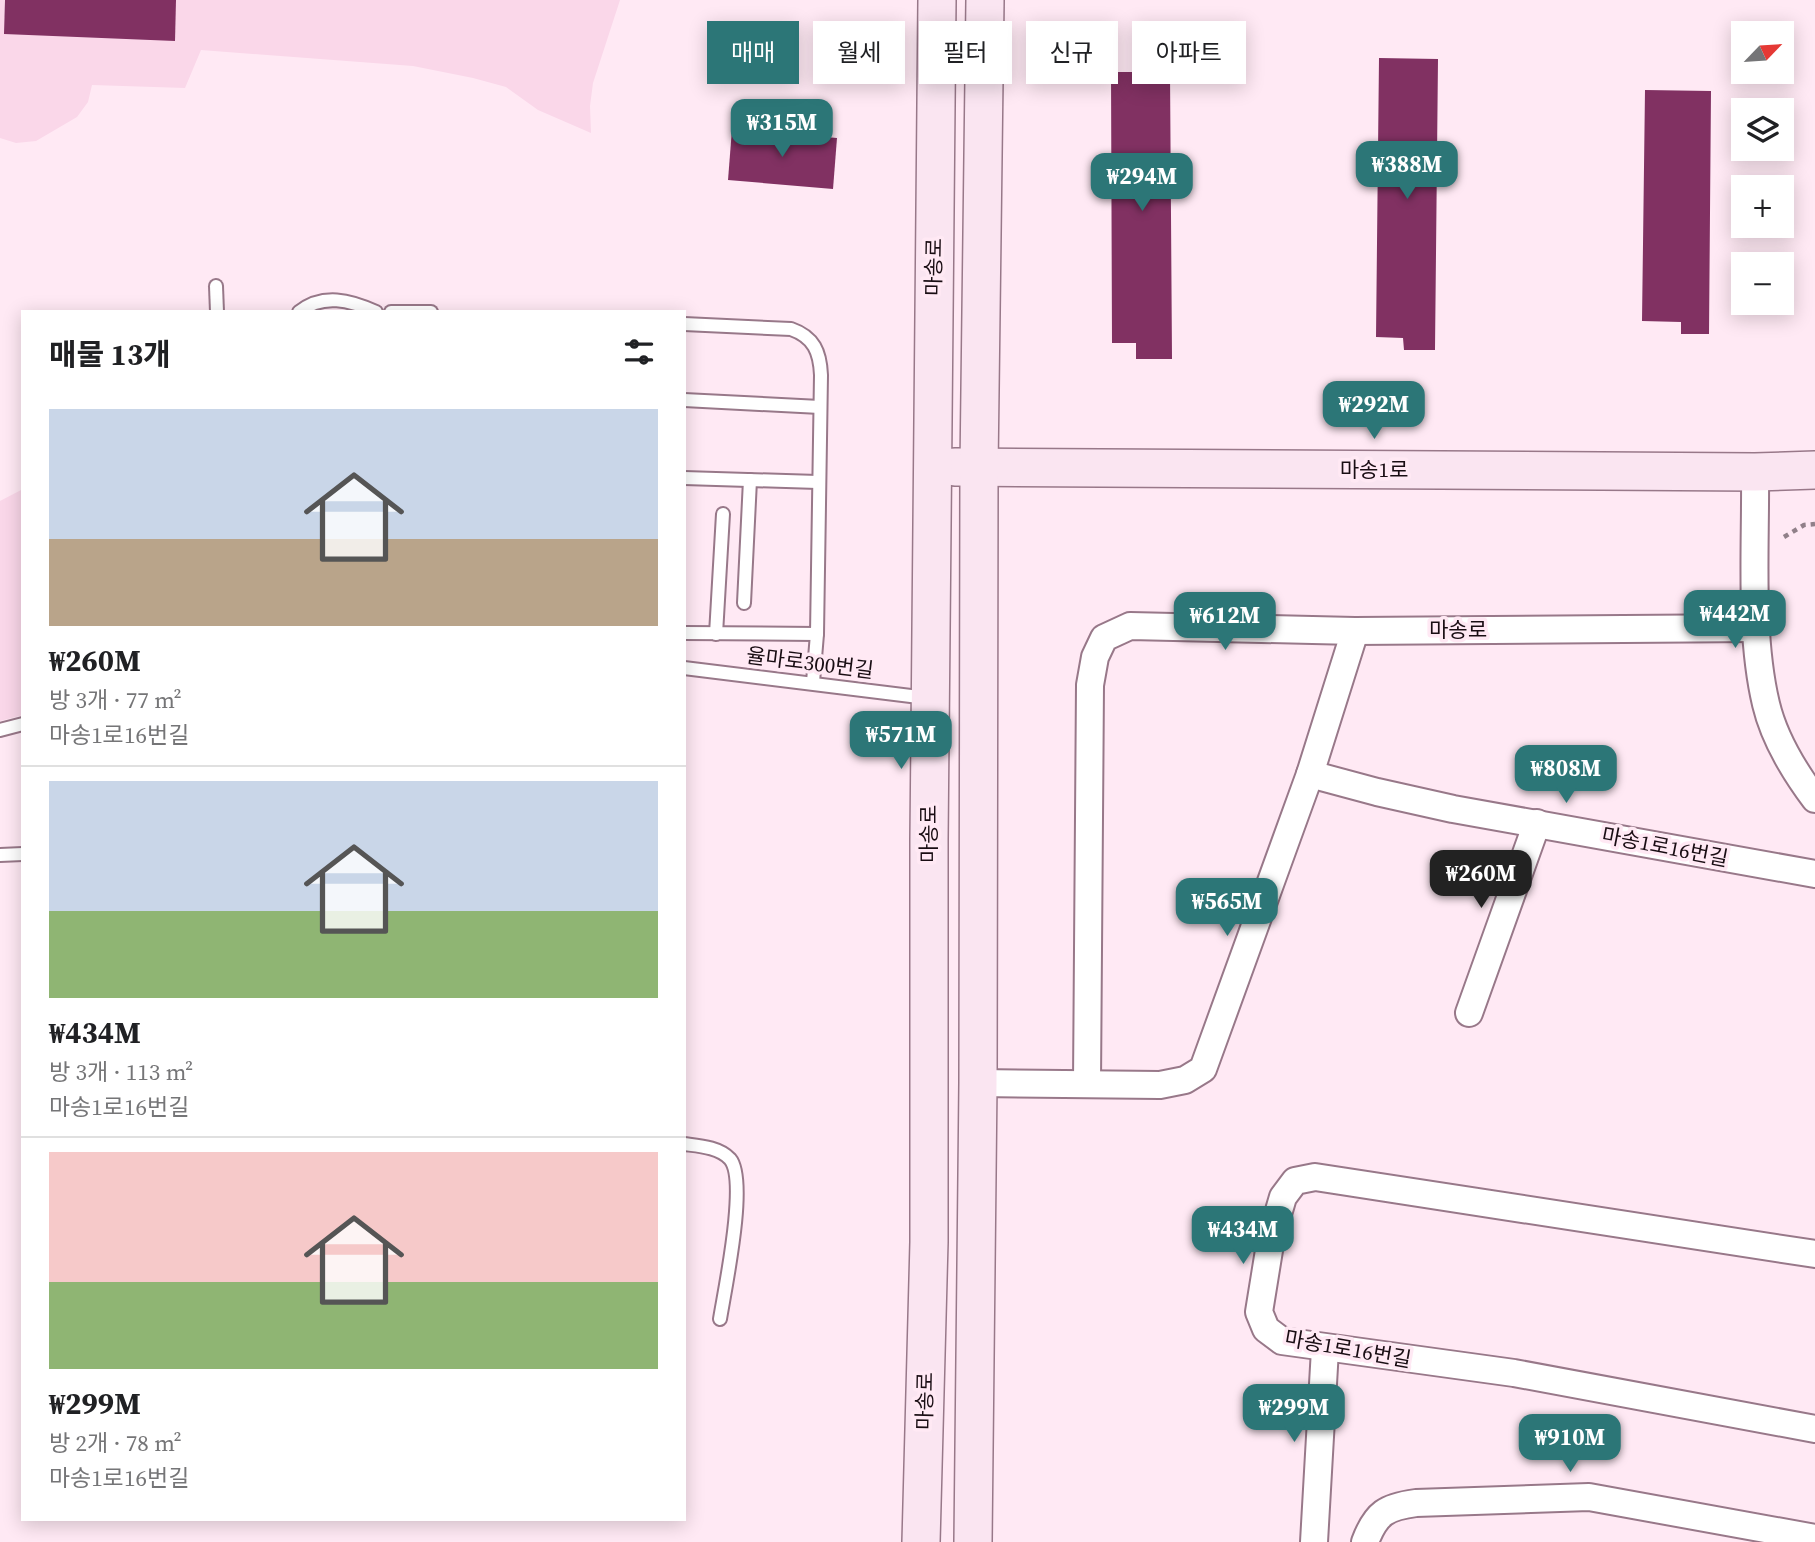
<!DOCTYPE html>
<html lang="ko">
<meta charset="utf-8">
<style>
body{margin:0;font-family:"Source Serif 4","Noto Sans KR",serif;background:#f2f2f2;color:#202124;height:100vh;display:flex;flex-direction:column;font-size:26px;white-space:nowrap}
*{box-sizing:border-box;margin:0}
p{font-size:23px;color:#757577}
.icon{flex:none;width:38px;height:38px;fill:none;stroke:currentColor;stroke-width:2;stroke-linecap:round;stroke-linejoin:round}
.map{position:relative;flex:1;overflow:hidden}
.sheet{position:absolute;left:21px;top:310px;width:665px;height:1211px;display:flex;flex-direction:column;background:#fff;border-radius:0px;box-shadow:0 4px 18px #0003}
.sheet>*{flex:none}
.guide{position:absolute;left:707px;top:21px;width:665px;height:63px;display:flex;gap:14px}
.needle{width:46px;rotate:65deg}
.controls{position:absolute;left:1731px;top:21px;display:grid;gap:14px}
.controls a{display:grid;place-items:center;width:63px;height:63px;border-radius:0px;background:#fff;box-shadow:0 4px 18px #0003;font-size:35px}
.price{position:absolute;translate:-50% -60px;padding:0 16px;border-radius:14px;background:#2c7677;color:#fff;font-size:23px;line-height:46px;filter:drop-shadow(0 2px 4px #0008)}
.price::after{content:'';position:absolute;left:50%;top:42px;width:21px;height:16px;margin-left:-10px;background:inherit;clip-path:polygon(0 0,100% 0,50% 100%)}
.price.selected{background:#222;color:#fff}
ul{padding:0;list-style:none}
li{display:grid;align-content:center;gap:14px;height:371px;padding:0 28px}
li+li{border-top:2px solid #e0e0e0}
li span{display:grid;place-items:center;height:217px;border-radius:0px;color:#555}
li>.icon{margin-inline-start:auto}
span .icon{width:126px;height:126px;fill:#fffc;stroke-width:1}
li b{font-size:30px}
h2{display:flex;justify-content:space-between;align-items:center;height:84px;padding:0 28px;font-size:30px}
.pill{padding:0 24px;border-radius:0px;background:#fff;box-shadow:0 4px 18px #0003;font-size:24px;line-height:63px}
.pill.selected{background:#2c7677;color:#fff}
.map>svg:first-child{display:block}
</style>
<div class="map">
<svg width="1815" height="1542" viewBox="0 0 1815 1542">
<rect width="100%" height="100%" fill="#ffe9f4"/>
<g fill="#fad7e9">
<path d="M0,0H620L593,83L590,106L591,133L538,110L506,87L473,78L413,66L201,50L185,88L92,85L88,102L77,117L36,141L16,143L0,138Z"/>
<path d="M23,489V715L0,721V501Z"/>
</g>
<g fill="#813162">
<path d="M5,0H176L175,41L4,34Z"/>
<path d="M1379,58L1438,59L1435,350H1404L1403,338L1376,337Z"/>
<path d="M1111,72H1170L1172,359H1136V343H1112Z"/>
<path d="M1645,90L1711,91L1709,334H1681V322L1642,321Z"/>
<path d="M732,129L837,138L833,189L728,180Z"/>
</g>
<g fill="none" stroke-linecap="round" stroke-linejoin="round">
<defs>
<g id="lane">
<path d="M216,286L217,312"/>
<path d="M299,312C323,293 350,300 376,312"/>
<path d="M391,312H431"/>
<path d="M684,324L791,329C814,337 820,352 821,375L817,634L684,633"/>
<path d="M684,400L820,407"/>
<path d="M684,478L818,482"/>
<path d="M744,603L750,480"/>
<path d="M716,634L723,514"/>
<path d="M684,668L927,698"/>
<path d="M813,682L817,634"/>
<path d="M0,730L23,724"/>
<path d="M0,855L23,854"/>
<path d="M684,1144C699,1146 719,1147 730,1159C748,1180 725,1288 720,1319"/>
</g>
<g id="street">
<path d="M1755,472C1756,545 1749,633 1766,704C1774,738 1794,771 1815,799"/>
<path d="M1310,774L1377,792L1453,809L1815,874"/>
<path d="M1469,1013L1537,823"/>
<path d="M1087,1082L1090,685L1095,657L1104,638L1130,626L1355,631L1757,628"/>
<path d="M978,1083L1160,1085L1185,1080L1203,1069L1310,774L1355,631"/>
<path d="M1815,1254L1315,1177L1295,1181L1283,1197L1271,1238L1259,1312L1266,1329L1282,1341L1514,1373L1815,1429"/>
<path d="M1314,1542L1325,1349"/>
<path d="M1365,1542C1376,1513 1386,1507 1416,1503L1589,1497L1815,1538"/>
</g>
<g id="secondary">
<path d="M955,467L1755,472L1815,470"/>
<path d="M921,1542L929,1242V840L937,0"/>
<path d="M973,1542L978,1083L979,468L985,0"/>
</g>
</defs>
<use href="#lane" stroke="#987889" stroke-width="16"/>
<use href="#street" stroke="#987889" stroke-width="30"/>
<use href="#secondary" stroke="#987889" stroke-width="40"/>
<path stroke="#918089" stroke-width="4.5" stroke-dasharray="5 5" stroke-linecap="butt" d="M1784,537L1804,525L1815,524"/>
<use href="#lane" stroke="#fff" stroke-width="12"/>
<use href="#street" stroke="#fff" stroke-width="26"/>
<use href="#secondary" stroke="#fae5f1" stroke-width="37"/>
</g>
<g text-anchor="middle" stroke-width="7" stroke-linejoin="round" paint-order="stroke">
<g font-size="21" fill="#190d13" stroke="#ffe9f4">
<text transform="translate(934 267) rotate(-89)" y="7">마송로</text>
<text x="1374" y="477">마송1로</text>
<text x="1458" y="637">마송로</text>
<text transform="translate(810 663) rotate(7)" y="7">율마로300번길</text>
<text transform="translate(929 834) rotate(-90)" y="7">마송로</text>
<text transform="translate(1665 847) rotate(11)" y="7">마송1로16번길</text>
<text transform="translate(1348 1349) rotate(10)" y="7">마송1로16번길</text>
<text transform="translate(925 1401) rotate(-89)" y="7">마송로</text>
</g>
</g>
</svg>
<div class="controls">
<a><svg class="needle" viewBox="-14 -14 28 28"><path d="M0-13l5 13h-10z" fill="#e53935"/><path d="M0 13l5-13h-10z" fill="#757577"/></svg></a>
<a><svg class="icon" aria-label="layers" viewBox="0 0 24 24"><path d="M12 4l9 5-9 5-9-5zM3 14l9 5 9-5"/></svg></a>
<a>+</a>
<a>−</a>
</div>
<b class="price" style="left:782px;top:159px">₩315M</b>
<b class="price" style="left:1407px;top:201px">₩388M</b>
<b class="price" style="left:1142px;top:213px">₩294M</b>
<b class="price" style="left:1374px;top:441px">₩292M</b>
<b class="price" style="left:1735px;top:650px">₩442M</b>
<b class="price" style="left:1225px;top:652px">₩612M</b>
<b class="price" style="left:901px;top:771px">₩571M</b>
<b class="price" style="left:1566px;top:805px">₩808M</b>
<b class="price selected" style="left:1481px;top:910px">₩260M</b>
<b class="price" style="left:1227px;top:938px">₩565M</b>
<b class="price" style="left:1243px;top:1266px">₩434M</b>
<b class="price" style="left:1294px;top:1444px">₩299M</b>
<b class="price" style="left:1570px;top:1474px">₩910M</b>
<div class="guide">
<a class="pill selected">매매</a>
<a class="pill">월세</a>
<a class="pill">필터</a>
<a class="pill">신규</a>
<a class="pill">아파트</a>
</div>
<section class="sheet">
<h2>매물 13개<svg class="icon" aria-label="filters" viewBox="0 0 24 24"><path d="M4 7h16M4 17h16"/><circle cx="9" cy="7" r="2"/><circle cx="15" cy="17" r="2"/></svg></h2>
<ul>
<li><span style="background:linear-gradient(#c9d6e8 60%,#b9a48a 0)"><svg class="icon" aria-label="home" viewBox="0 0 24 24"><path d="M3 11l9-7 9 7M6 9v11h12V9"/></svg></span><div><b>₩260M</b><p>방 3개 · 77 m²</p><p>마송1로16번길</p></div></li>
<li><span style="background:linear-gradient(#c9d6e8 60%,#8fb573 0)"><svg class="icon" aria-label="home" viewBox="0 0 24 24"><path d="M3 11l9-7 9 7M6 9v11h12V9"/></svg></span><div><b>₩434M</b><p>방 3개 · 113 m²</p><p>마송1로16번길</p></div></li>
<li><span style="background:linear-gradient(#f6c9c9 60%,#8fb573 0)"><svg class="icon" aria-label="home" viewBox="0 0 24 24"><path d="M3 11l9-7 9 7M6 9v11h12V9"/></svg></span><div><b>₩299M</b><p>방 2개 · 78 m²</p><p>마송1로16번길</p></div></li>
</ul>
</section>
</div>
